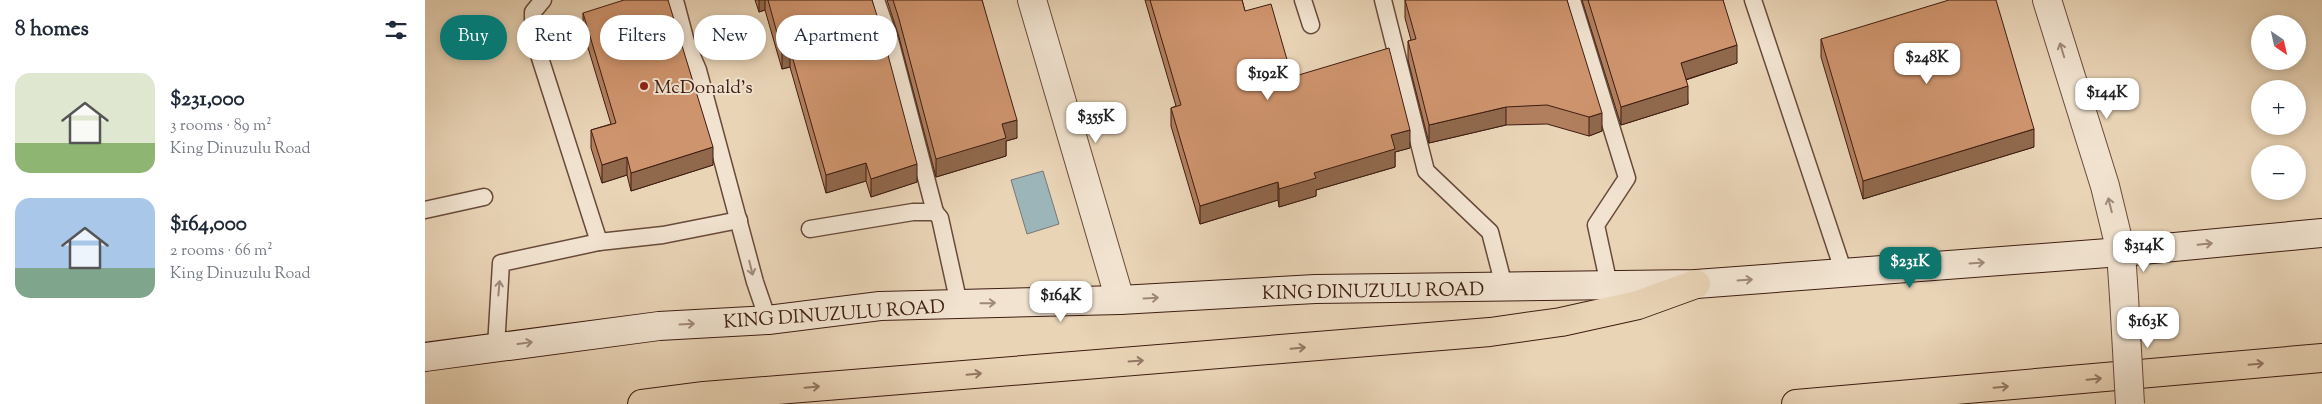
<!DOCTYPE html>
<meta charset="utf-8">
<style>
body{margin:0;font-family:"Sorts Mill Goudy",serif;background:#f6f6f7;color:#1f2937;height:100vh;display:flex;flex-direction:column;font-size:19px;white-space:nowrap}
*{box-sizing:border-box;margin:0}
p{font-size:16px;color:#747a83}
.icon{flex:none;width:28px;height:28px;fill:none;stroke:currentColor;stroke-width:2;stroke-linecap:round;stroke-linejoin:round}
.map{position:relative;flex:1;overflow:hidden}
.details{display:flex;flex-direction:column;background:#fff;width:425px}
.details>*{flex:none}
.guide{position:absolute;left:15px;top:15px;width:475px;height:45px;display:flex;gap:10px}
.needle{width:32px;rotate:146deg}
.controls{position:absolute;left:1826px;top:15px;display:grid;gap:10px}
.controls a{display:grid;place-items:center;width:55px;height:55px;border-radius:50%;background:#fff;box-shadow:0 2px 8px #0003;font-size:25px}
.price{position:absolute;translate:-50% -42px;padding:0 11px;border-radius:10px;background:#fff;color:#222;font-size:16px;line-height:32px;filter:drop-shadow(0 1px 2px #0008)}
.price::after{content:'';position:absolute;left:50%;top:30px;width:15px;height:11px;margin-left:-8px;background:inherit;clip-path:polygon(0 0,100% 0,50% 100%)}
.price.current{background:#0f766e;color:#fff}
ul{padding:0;list-style:none}
li{display:flex;align-items:center;gap:15px;height:125px;padding:0 15px}
li span{display:grid;place-items:center;flex:none;width:140px;height:100px;border-radius:15px;color:#555}
li>.icon{margin-inline-start:auto}
span .icon{width:60px;height:60px;fill:#fffc;stroke-width:1}
li b{font-size:21px}
h2{display:flex;justify-content:space-between;align-items:center;height:60px;padding:0 15px;font-size:21px}
.pill{padding:0 18px;border-radius:22px;background:#fff;box-shadow:0 2px 8px #0003;font-size:18px;line-height:45px}
.pill.current{background:#0f766e;color:#fff}
main{display:flex;flex:1;min-height:0}
.map>svg:first-child{display:block}
</style>
<main>
<section class="details">
<h2>8 homes<svg class="icon" aria-label="filters" viewBox="0 0 24 24"><path d="M4 7h16M4 17h16"/><circle cx="9" cy="7" r="2"/><circle cx="15" cy="17" r="2"/></svg></h2>
<ul>
<li><span style="background:linear-gradient(#dfe7d0 70%,#8fb573 0)"><svg class="icon" aria-label="home" viewBox="0 0 24 24"><path d="M3 11l9-7 9 7M6 9v11h12V9"/></svg></span><div><b>$231,000</b><p>3 rooms · 89 m²</p><p>King Dinuzulu Road</p></div></li>
<li><span style="background:linear-gradient(#a9c7e8 70%,#7fa58c 0)"><svg class="icon" aria-label="home" viewBox="0 0 24 24"><path d="M3 11l9-7 9 7M6 9v11h12V9"/></svg></span><div><b>$164,000</b><p>2 rooms · 66 m²</p><p>King Dinuzulu Road</p></div></li>
</ul>
</section>
<div class="map">
<svg width="1897" height="404" viewBox="0 0 1897 404">
<rect width="100%" height="100%" fill="#e9d4b6"/>
<filter id="stains"><feTurbulence type="fractalNoise" baseFrequency=".004" numOctaves="4"/><feColorMatrix values="0 0 0 0 .2 0 0 0 0 .09 0 0 0 0 .02 0 0 0 .5 -.17"/></filter>
<radialGradient id="worn" r=".72"><stop offset=".6" stop-color="#630" stop-opacity="0"/><stop offset="1" stop-color="#630" stop-opacity=".3"/></radialGradient>
<path fill="#9cb5b9" stroke="#767876" d="M618,171L634,224L602,234L586,180Z"/>
<g fill="none" stroke-linecap="round" stroke-linejoin="round">
<defs>
<g id="service">
<path d="M118,0L108,12V36L174,242L238,235L314,220"/>
<path d="M247,0L251,4L261,42L273,70L330,282L343,320"/>
<path d="M451,0L465,40L510,212"/>
<path d="M878,0L886,25"/>
<path d="M958,0L1001,171L1065,232L1079,286"/>
<path d="M1147,0L1202,178L1171,225L1184,285"/>
<path d="M1328,0L1419,273"/>
<path d="M0,210L59,197"/>
<path d="M385,229L488,212H510L515,218L534,304"/>
<path d="M71,347L76,263L174,242"/>
</g>
<g id="minor">
<path d="M607,0L695,300"/>
<path d="M1622,0L1680,186L1696,252"/>
</g>
<path id="tertiary" d="M1696,252L1699,297"/>
<path id="secondary" d="M0,357L234,326L343,320L455,306L695,300L890,289L1271,284L1696,252L1897,233"/>
<g id="motorway">
<path d="M217,404L279,396L1065,332L1136,322L1213,305L1271,284"/>
<path d="M1371,404L1897,358"/>
</g>
</defs>
<use href="#service" stroke="#694a3a" stroke-width="19"/>
<use href="#minor" stroke="#694a3a" stroke-width="30"/>
<use href="#tertiary" stroke="#694a3a" stroke-width="30"/>
<use href="#secondary" stroke="#3e1c11" stroke-width="30"/>
<use href="#motorway" stroke="#3e1c11" stroke-width="30"/>
<use href="#service" stroke="#f1e3d0" stroke-width="16"/>
<use href="#minor" stroke="#f1e3d0" stroke-width="28"/>
<use href="#tertiary" stroke="#f1e3d0" stroke-width="28"/>
<use href="#secondary" stroke="#f1e3d0" stroke-width="28"/>
<use href="#motorway" stroke="#e9d4b6" stroke-width="28"/>
<defs>
<path id="tertiary-bridge" d="M1699,297L1705,404"/>
</defs>
<use href="#tertiary-bridge" stroke="#694a3a" stroke-width="30" stroke-linecap="butt"/>
<use href="#tertiary-bridge" stroke="#f1e3d0" stroke-width="28"/>
</g>
<g fill="#b17f5e" stroke="#3e1c11">
<path d="M330,0H447L492,182L446,197L441,181L401,193L365,67L357,69L340,10L334,12Z"/>
<path d="M462,0H557L592,138L581,141V156L511,177L474,37Z"/>
<path d="M720,0H817L820,11L867,77L985,148L970,152V167L891,190V196L854,207L853,200L775,224L746,126V108L751,106Z"/>
<path d="M980,0H1142L1177,131L1164,136L1122,124L1081,125L1004,143L983,60V41L986,40L980,18Z"/>
<path d="M1157,0H1298L1312,63L1261,80L1263,104L1196,125Z"/>
<path d="M158,13L288,165L206,191L202,175L177,183L166,148V130L186,124L158,31Z"/>
<path d="M1396,39L1609,147L1438,199L1396,57Z"/>
</g>
<g fill="#90684c" stroke="#3e1c11">
<path d="M334,0H340V10L334,12Z"/>
<path d="M1312,45V63L1256,81V63Z"/>
<path d="M365,49V67L357,69V51Z"/>
<path d="M1263,86V104L1196,125V107Z"/>
<path d="M1081,107V125L1004,143V125Z"/>
<path d="M1177,113V131L1164,136V117Z"/>
<path d="M592,120V138L581,141V156L511,177V159L577,124Z"/>
<path d="M1609,129V147L1438,199V181Z"/>
<path d="M985,130V148L970,152V167L891,190V196L854,207V189L966,135Z"/>
<path d="M288,147V165L206,191V173Z"/>
<path d="M202,157V175L177,183V165Z"/>
<path d="M441,163V181L401,193V175Z"/>
<path d="M492,164V182L446,197V179Z"/>
<path d="M853,182V200L775,224V206Z"/>
</g>
<g fill="#ce946d" stroke="#3e1c11">
<path d="M199,0H243L288,147L206,173L202,157L177,165L166,130L191,123L158,13Z"/>
<path d="M343,0H447L455,25L492,164L446,179L441,163L401,175L365,49L357,51Z"/>
<path d="M468,0H557L592,120L577,124L581,138L511,159L474,19Z"/>
<path d="M725,0H817L820,11L846,4L867,77L964,48L985,130L966,135L970,149L889,173L891,178L854,189L853,182L775,206L746,108L756,105Z"/>
<path d="M980,0H1142L1177,113L1164,117L1122,105L1081,107L1004,125L983,41L991,39Z"/>
<path d="M1163,0H1298L1312,45L1256,63L1263,86L1196,107Z"/>
<path d="M1524,0H1571L1609,129L1438,181L1396,39Z"/>
</g>
<defs><path id="oneway-shaft" d="M-6 0H5M1.5-3L5.5 0L1.5 3" fill="none" stroke-width="1.6" stroke-linecap="round" stroke-linejoin="round" transform="scale(1.25)"/></defs>
<g stroke="#a0897a">
<use href="#oneway-shaft" transform="translate(1637 50) rotate(-107)"/>
<use href="#oneway-shaft" transform="translate(1685 205) rotate(-104)"/>
<use href="#oneway-shaft" transform="translate(1780 244) rotate(-6)"/>
<use href="#oneway-shaft" transform="translate(1552 263) rotate(-4)"/>
<use href="#oneway-shaft" transform="translate(326 268) rotate(76)"/>
<use href="#oneway-shaft" transform="translate(1320 280) rotate(-4)"/>
<use href="#oneway-shaft" transform="translate(74 288) rotate(-85)"/>
<use href="#oneway-shaft" transform="translate(726 298) rotate(-3)"/>
<use href="#oneway-shaft" transform="translate(563 303) rotate(-1)"/>
<use href="#oneway-shaft" transform="translate(262 324) rotate(-3)"/>
<use href="#oneway-shaft" transform="translate(100 343) rotate(-8)"/>
</g>
<g stroke="#947864">
<use href="#oneway-shaft" transform="translate(873 348) rotate(-5)"/>
<use href="#oneway-shaft" transform="translate(711 361) rotate(-4)"/>
<use href="#oneway-shaft" transform="translate(1831 364) rotate(-5)"/>
<use href="#oneway-shaft" transform="translate(549 374) rotate(-5)"/>
<use href="#oneway-shaft" transform="translate(1669 379) rotate(-5)"/>
<use href="#oneway-shaft" transform="translate(387 387) rotate(-5)"/>
<use href="#oneway-shaft" transform="translate(1576 387) rotate(-5)"/>
</g>
<circle fill="#8f2418" stroke="#f1e3d0" stroke-width="2" cx="219" cy="86" r="5"/>
<g text-anchor="middle" stroke-width="4" stroke-linejoin="round" paint-order="stroke">
<g font-size="19" fill="#3e1c11" stroke="#f1e3d0" text-anchor="start">
<text x="229" y="93">McDonald's</text>
</g>
<g font-size="19" fill="#3e1c11" stroke="#f1e3d0">
<text transform="translate(948 290) rotate(-1)" y="7">KING DINUZULU ROAD</text>
<text transform="translate(409 313) rotate(-4)" y="7">KING DINUZULU ROAD</text>
</g>
</g>
<rect width="100%" height="100%" filter="url(#stains)"/>
<rect width="100%" height="100%" fill="url(#worn)"/>
</svg>
<div class="controls">
<a><svg class="needle" viewBox="-14 -14 28 28"><path d="M0-13l5 13h-10z" fill="#e53935"/><path d="M0 13l5-13h-10z" fill="#747a83"/></svg></a>
<a>+</a>
<a>−</a>
</div>
<b class="price" style="left:1502px;top:85px">$248K</b>
<b class="price" style="left:843px;top:101px">$192K</b>
<b class="price" style="left:1682px;top:120px">$144K</b>
<b class="price" style="left:671px;top:144px">$355K</b>
<b class="price" style="left:1719px;top:273px">$314K</b>
<b class="price current" style="left:1485px;top:289px">$231K</b>
<b class="price" style="left:636px;top:323px">$164K</b>
<b class="price" style="left:1723px;top:349px">$163K</b>
<div class="guide">
<a class="pill current">Buy</a>
<a class="pill">Rent</a>
<a class="pill">Filters</a>
<a class="pill">New</a>
<a class="pill">Apartment</a>
</div>
</div>
</main>
